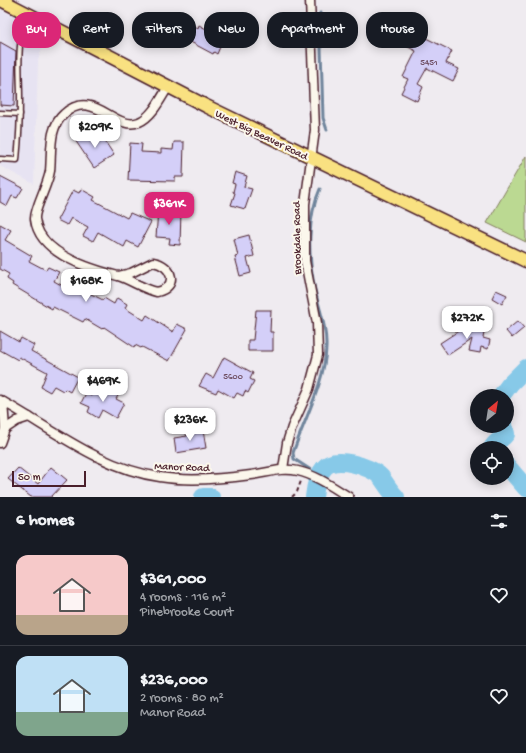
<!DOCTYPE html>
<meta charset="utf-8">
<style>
body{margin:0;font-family:"Gochi Hand",sans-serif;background:#242831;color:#f1f3f6;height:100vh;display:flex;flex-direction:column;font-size:15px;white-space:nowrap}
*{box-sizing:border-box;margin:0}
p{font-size:13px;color:#9ea1a6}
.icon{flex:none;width:22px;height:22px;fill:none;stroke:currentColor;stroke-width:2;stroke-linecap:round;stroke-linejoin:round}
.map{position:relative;height:497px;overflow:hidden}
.panel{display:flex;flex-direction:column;background:#171b24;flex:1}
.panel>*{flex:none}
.top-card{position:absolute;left:12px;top:12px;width:502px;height:36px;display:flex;gap:8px}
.needle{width:26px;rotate:30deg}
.fabs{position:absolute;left:470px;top:389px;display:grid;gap:8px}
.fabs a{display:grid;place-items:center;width:44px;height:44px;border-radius:50%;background:#171b24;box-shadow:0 2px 10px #0003;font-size:20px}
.scale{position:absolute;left:12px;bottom:10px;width:74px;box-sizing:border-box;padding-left:4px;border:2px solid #4a1f2b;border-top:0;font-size:11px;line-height:14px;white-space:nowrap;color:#4a1f2b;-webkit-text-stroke:3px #fbf7ec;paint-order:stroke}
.price{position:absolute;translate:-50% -34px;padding:0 9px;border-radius:8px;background:#fff;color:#222;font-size:13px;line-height:26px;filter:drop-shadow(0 1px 2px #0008)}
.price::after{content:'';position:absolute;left:50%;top:24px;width:12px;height:9px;margin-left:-6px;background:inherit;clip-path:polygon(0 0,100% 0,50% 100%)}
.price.active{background:#db2777;color:#fff}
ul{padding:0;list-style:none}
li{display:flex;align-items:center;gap:12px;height:100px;padding:0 16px}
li+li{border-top:1px solid #363941}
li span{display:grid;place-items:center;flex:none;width:112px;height:80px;border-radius:12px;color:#555}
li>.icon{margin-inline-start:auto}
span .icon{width:48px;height:48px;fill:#fffc;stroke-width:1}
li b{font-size:17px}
h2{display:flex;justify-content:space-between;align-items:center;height:48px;padding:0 16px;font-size:17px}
.tag{padding:0 14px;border-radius:16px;background:#171b24;box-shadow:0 2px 10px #0003;font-size:14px;line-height:36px}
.tag.active{background:#db2777;color:#fff}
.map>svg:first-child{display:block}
</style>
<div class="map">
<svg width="526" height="497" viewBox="0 0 526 497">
<rect width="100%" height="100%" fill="#efebf0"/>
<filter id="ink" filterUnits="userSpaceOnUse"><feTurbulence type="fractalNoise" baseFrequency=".025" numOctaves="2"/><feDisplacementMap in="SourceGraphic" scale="8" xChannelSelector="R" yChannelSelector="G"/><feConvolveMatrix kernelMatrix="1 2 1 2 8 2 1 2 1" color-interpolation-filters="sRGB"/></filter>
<g filter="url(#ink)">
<path fill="#e7e3f2" d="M0,9L46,33L38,61L34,184L0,166Z"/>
<path fill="#bbd992" stroke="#827c5e" d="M526,156V242L487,223Z"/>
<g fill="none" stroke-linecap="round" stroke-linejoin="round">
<g stroke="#6f859c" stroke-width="3">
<path d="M320,13L323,118L327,130"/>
<path d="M320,189C307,218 308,255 314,285C318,306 327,326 326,348C325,382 304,420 293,453L294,459L314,472L320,474"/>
</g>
<g stroke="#87c9e8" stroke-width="18">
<path d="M501,396L510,384L526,368"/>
<path d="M492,448C495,441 502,440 506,434L504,426"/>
<path d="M507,466L526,488"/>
<path d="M203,497H211"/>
<path d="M314,497C315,487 317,476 324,468C334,455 371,466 381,477C386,484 390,491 396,497"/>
</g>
</g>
<g fill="#d4cff8" stroke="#4a1f2b">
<path d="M191,24L198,28L199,25L217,35L218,32L225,35L217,54L214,52L213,54L183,38L185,36L183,35L188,25L190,26Z"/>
<path d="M398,24L452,51L446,63L459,69L453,81L427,68L418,84L423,87L417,101L401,93L408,79L403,77L416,51L394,40L396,37L392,36Z"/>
<path d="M0,42L16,51L14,106L0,105Z"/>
<path d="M98,131L114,155L94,168L75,140L85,134L88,138Z"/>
<path d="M174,142H184L183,177H175V181L128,180L130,143L142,144L141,152L161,153V149L173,150Z"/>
<path d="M235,172L247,176L244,187L252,189L245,209L231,205L235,193L233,192L235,184L232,183Z"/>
<path d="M0,176L23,188L17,198L12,196L7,206L0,202Z"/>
<path d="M81,189L95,197L93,200L127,218L130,213L151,222L138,247L127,241L124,247L98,232L93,241L83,236L88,227L71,218L67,225L57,220L73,190L79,193Z"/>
<path d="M158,210L181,211L180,245L169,244L170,238L156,237Z"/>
<path d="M0,224L11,230L5,240L32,256L29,261L46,270L48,267L59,272L54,281L72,291L77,281L87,286L85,291L103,300L104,298L114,304L117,298L127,304L125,308L144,320L147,315L173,332L177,324L187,329L169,361L142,347L141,348L135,345L134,347L104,327L102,329L85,319L83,322L53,307L52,309L12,285L13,283L7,279L9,274L0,269Z"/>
<path d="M249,235L254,256L247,258L251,273L240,276L235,257L238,256L234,239Z"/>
<path d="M496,290L507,295L502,304L492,298Z"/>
<path d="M256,310H271L270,332H273V351H248V340H253Z"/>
<path d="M518,321L524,328L512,338L506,331Z"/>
<path d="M469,324L485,328L483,338L490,340L488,349L481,347L480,353L469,351L472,339L448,355L440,343L460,330H467Z"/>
<path d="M0,331L19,342L21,338L34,345L31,351L78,377L70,392L65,389L63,391L54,386L50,392L41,387L47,372L19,357L18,360L0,350Z"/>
<path d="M224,357L253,373L250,379L254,381L248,393L245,391L243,396L237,393L234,398L218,389L216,393L199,386L206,374L213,378Z"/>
<path d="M101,388L111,393L113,390L119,394L116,399L124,403L116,418L102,410L98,418L88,412L90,407L81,403L86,393L91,396L93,393L97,395Z"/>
<path d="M203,430L206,448L176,453L174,438L187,436L186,433Z"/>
<path d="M51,467L67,480L51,497H31L8,479L18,468L38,484Z"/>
</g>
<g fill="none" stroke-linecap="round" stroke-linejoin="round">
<defs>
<g id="service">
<path d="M0,113L20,114"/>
<path d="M0,159L17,160C19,140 20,119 20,98C20,71 16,42 27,16"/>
</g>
<g id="minor">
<path d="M119,276L131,273L153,262C173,265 179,287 157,292C143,289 131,280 118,276C90,269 39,254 35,219C34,209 48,185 50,171C52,151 48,128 64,114C93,87 115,132 139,122C152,117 161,98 168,87"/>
<path d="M0,400C51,428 101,469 160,477C189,482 221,479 251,475C267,473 282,467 298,471C316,475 334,488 349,497"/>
<path d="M5,429L17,421L29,417"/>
<path d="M0,443L5,429L3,402"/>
<path d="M283,469L287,443L292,427L309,389L318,355L317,323L305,261V204L315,130L310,0"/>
</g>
<path id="primary" d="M1,0L206,106L526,261"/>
</defs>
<use href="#service" stroke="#4a1f2b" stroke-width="7"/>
<use href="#minor" stroke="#4a1f2b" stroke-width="11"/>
<use href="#primary" stroke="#4a1f2b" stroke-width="15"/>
<path stroke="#4a1f2b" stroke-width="2" stroke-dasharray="4 3" stroke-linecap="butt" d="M292,497L297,492L301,481"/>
<use href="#service" stroke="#fbf7ec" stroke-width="4"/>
<use href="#minor" stroke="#fbf7ec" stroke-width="8"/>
<use href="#primary" stroke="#f9e181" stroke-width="12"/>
</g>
</g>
<g text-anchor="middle" stroke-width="4" stroke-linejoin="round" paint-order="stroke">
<g font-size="9" fill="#6c4b5e">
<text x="429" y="65">5451</text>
<text x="233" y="379">5600</text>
</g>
<g font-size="11" fill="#4a1f2b" stroke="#fbf7ec">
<text transform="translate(262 134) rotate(26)" y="4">West Big Beaver Road</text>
<text transform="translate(296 238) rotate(-91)" y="4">Brookdale Road</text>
<text transform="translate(182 466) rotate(2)" y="4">Manor Road</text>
</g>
</g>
</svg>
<div class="fabs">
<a><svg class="needle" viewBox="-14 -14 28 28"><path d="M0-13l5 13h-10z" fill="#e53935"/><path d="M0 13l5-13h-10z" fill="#9ea1a6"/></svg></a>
<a><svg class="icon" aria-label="locate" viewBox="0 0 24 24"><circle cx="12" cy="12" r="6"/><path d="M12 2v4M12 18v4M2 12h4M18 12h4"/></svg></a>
</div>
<div class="scale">50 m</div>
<b class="price" style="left:95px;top:149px">$209K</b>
<b class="price active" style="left:169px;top:226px">$361K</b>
<b class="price" style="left:86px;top:303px">$168K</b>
<b class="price" style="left:467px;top:340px">$272K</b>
<b class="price" style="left:103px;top:403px">$469K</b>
<b class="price" style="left:190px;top:442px">$236K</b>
<div class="top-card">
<a class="tag active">Buy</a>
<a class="tag">Rent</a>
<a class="tag">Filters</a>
<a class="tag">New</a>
<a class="tag">Apartment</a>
<a class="tag">House</a>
</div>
</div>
<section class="panel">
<h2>6 homes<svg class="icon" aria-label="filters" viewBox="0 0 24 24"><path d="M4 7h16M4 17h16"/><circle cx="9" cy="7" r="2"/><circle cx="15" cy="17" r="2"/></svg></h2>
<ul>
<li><span style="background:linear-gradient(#f6c9c9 75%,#b9a48a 0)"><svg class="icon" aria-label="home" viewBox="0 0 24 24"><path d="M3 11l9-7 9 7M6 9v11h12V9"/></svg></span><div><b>$361,000</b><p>4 rooms · 116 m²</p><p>Pinebrooke Court</p></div><svg class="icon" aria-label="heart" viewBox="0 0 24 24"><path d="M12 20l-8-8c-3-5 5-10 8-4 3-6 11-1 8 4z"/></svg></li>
<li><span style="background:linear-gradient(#bfe0f5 70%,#7fa58c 0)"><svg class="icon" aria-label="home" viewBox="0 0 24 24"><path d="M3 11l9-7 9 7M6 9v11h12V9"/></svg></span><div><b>$236,000</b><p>2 rooms · 80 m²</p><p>Manor Road</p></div><svg class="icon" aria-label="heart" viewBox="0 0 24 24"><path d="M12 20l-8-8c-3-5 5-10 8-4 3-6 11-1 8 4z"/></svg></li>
</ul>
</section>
